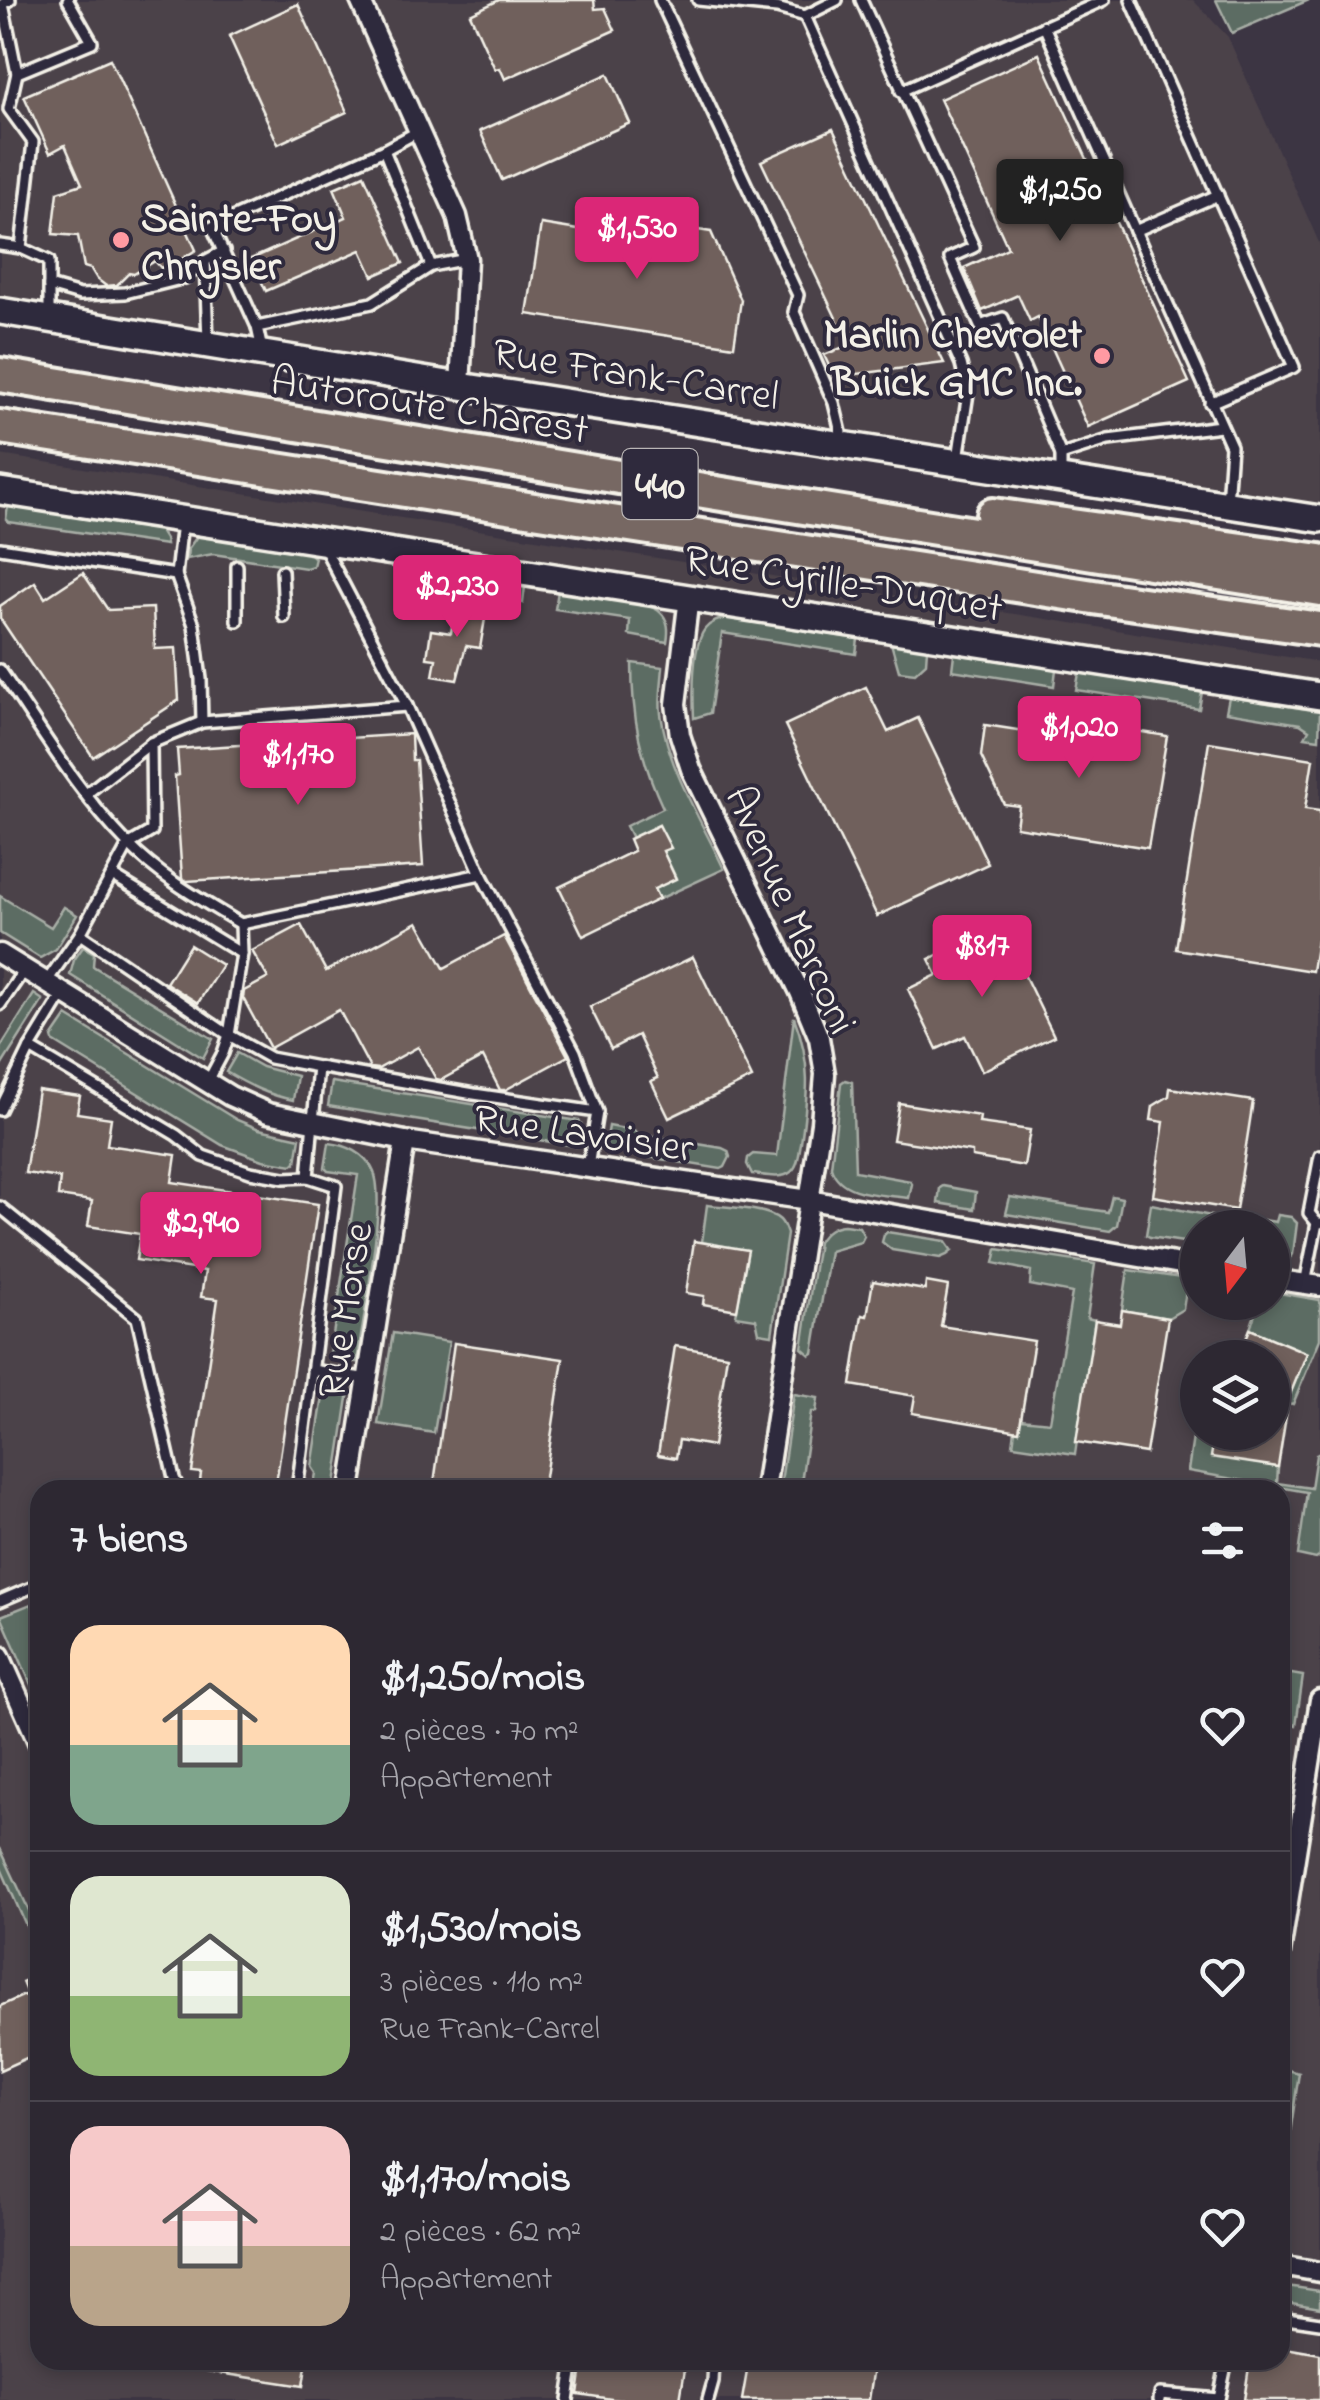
<!DOCTYPE html>
<html lang="fr">
<meta charset="utf-8">
<style>
body{margin:0;font-family:"Indie Flower",sans-serif;background:#35303a;color:#f1f3f6;height:100vh;display:flex;flex-direction:column;font-size:38px;white-space:nowrap}
*{box-sizing:border-box;margin:0}
p{font-size:32px;color:#a7a6ac}
.icon{flex:none;width:55px;height:55px;fill:none;stroke:currentColor;stroke-width:2;stroke-linecap:round;stroke-linejoin:round}
.map{position:relative;flex:1;overflow:hidden}
.sheet{position:absolute;left:30px;top:1480px;width:1260px;height:890px;display:flex;flex-direction:column;background:#2d2832;border-radius:30px;box-shadow:0 5px 15px #0003,0 0 0 2px #48444d}
.sheet>*{flex:none}
.needle{width:65px;rotate:196deg}
.controls{position:absolute;left:1180px;top:1210px;display:grid;gap:20px}
.controls a{display:grid;place-items:center;width:110px;height:110px;border-radius:50%;background:#2d2832;box-shadow:0 5px 15px #0003,0 0 0 2px #48444d;font-size:50px}
.price{position:absolute;translate:-50% -85px;padding:0 22px;border-radius:10px;background:#db2777;color:#fff;font-size:32px;line-height:65px;filter:drop-shadow(0 2px 5px #0008)}
.price::after{content:'';position:absolute;left:50%;top:60px;width:30px;height:22px;margin-left:-15px;background:inherit;clip-path:polygon(0 0,100% 0,50% 100%)}
.price.current{background:#222;color:#fff}
ul{padding:0;list-style:none}
li{display:flex;align-items:center;gap:30px;height:250px;padding:0 40px}
li+li{border-top:2px solid #48444d}
li span{display:grid;place-items:center;flex:none;width:280px;height:200px;border-radius:30px;color:#555}
li>.icon{margin-inline-start:auto}
span .icon{width:120px;height:120px;fill:#fffc;stroke-width:1}
li b{font-size:42px}
h2{display:flex;justify-content:space-between;align-items:center;height:120px;padding:0 40px;font-size:42px}
.map>svg:first-child{display:block}
</style>
<div class="map">
<svg width="1320" height="2400" viewBox="0 0 1320 2400">
<rect width="100%" height="100%" fill="#3c3543"/>
<filter id="ink" filterUnits="userSpaceOnUse"><feTurbulence type="fractalNoise" baseFrequency=".01" numOctaves="2"/><feDisplacementMap in="SourceGraphic" scale="20" xChannelSelector="R" yChannelSelector="G"/><feConvolveMatrix kernelMatrix="1 2 1 2 8 2 1 2 1" color-interpolation-filters="sRGB"/></filter>
<g filter="url(#ink)">
<g fill="#4b424a" fill-rule="evenodd">
<path d="M0,0H1193L1228,37L1320,245V521L0,297Z"/>
<path d="M0,455L1320,662V2400H0ZM1198,1228H1272V1302H1198ZM1198,1358H1272V1432H1198ZM40,1490H1280V2360H40Z"/>
</g>
<g fill="#5c6c63" stroke="#a8aea6" stroke-width="2.5">
<path d="M1216,0H1309L1232,33Z"/>
<path d="M8,506L158,528L165,539L166,545L9,522L6,519Z"/>
<path d="M198,535L310,553L315,558L313,566L306,568L213,554L187,559L188,549Z"/>
<path d="M402,567L525,586L523,603L496,599L495,604L454,597V592L406,584L400,571Z"/>
<path d="M558,591C579,594 647,599 660,612C669,620 669,630 667,642L629,635L630,620L555,609Z"/>
<path d="M727,618L858,639L856,654L722,633L710,713L694,718C693,696 692,646 705,629C711,622 718,620 727,618Z"/>
<path d="M891,643L927,649L926,663L915,673L899,671Z"/>
<path d="M954,654L1056,669L1054,686L952,670Z"/>
<path d="M632,663L663,667C662,682 659,699 661,714C668,769 701,820 724,869L659,899L654,889L676,878L663,851L670,847L659,825L632,838L626,826L663,808C640,759 632,717 632,663Z"/>
<path d="M1079,673L1202,692L1199,709L1076,690Z"/>
<path d="M1229,697L1320,711L1319,739L1305,737L1309,730L1300,724L1226,712Z"/>
<path d="M0,896L51,927L64,907L77,915L56,949L40,958L0,933Z"/>
<path d="M83,947L94,953L93,966L213,1039L203,1058L70,975L74,960Z"/>
<path d="M34,994L43,1000L0,1068V1048Z"/>
<path d="M67,1016L237,1120L259,1129L300,1138L296,1162L293,1165L263,1160L222,1145L53,1041L52,1038Z"/>
<path d="M794,1017C812,1064 808,1094 801,1143C799,1152 799,1165 791,1172C781,1180 764,1175 752,1174L747,1164L748,1158L753,1154L777,1156Z"/>
<path d="M237,1053L262,1067L297,1076L293,1100C268,1095 248,1085 226,1072Z"/>
<path d="M845,1080L852,1082L855,1171L910,1181L912,1184L909,1198C883,1194 840,1197 831,1167L841,1083Z"/>
<path d="M332,1082L579,1121L581,1124L576,1146L328,1106Z"/>
<path d="M609,1126L635,1131L638,1134L722,1148L728,1151L730,1157L725,1167L721,1169L605,1150Z"/>
<path d="M329,1143C347,1145 365,1153 373,1170C388,1198 362,1324 357,1362L333,1359L330,1354L358,1175L328,1171L325,1168Z"/>
<path d="M943,1186L976,1192L974,1209L938,1203L940,1188Z"/>
<path d="M1112,1196L1122,1198L1117,1225L1110,1231L1006,1214L1010,1197L1108,1212Z"/>
<path d="M1151,1204L1236,1221L1235,1227L1198,1228L1197,1244L1150,1237L1146,1235Z"/>
<path d="M707,1205C724,1207 768,1208 780,1220C784,1224 785,1229 787,1234L772,1335L759,1333L756,1319L736,1316L747,1250L702,1242Z"/>
<path d="M1278,1215L1291,1217L1297,1223L1293,1254L1290,1259L1273,1256L1272,1228L1262,1227L1263,1220L1276,1222Z"/>
<path d="M844,1225L859,1227L864,1236L861,1242L830,1251L813,1353L810,1355L802,1348L818,1242C825,1231 832,1226 844,1225Z"/>
<path d="M887,1232L945,1241L952,1251L947,1255L940,1258L892,1250L882,1242L884,1235Z"/>
<path d="M997,1249L1095,1264L1087,1318L1095,1320L1075,1454L1013,1445L1015,1430H1019L1021,1419L1050,1422L1072,1293L1030,1285L1031,1271L994,1263Z"/>
<path d="M1128,1270L1188,1279L1183,1309L1168,1318L1122,1310Z"/>
<path d="M1273,1292L1320,1300V1339L1293,1404L1288,1403L1289,1397L1307,1353L1250,1329L1256,1311L1251,1306V1303L1272,1302Z"/>
<path d="M393,1333L449,1342L434,1433L378,1424Z"/>
<path d="M327,1387L349,1391L334,1490H313L316,1473L312,1467L324,1390Z"/>
<path d="M794,1394L818,1398L816,1412H811L800,1490L780,1489Z"/>
<path d="M1197,1410L1198,1432L1215,1433L1212,1456L1278,1467L1277,1483L1311,1488L1316,1455L1320,1453V1556L1316,1559L1298,1555L1307,1492L1188,1471Z"/>
<path d="M31,1604L40,1623V1705L1,1616Z"/>
<path d="M1280,1672L1303,1676L1296,1725L1280,1722Z"/>
<path d="M0,1848L39,1932L32,1939L0,1866Z"/>
<path d="M1280,2068L1299,2073L1280,2201Z"/>
<path d="M1280,2285L1320,2291V2308L1280,2301Z"/>
</g>
<g fill="#6f605c" stroke="#f4f1e8" stroke-width="2.5">
<path d="M499,0H594L595,9L605,8L615,30L505,79L500,68L495,69L470,14Z"/>
<path d="M298,4L347,112L278,144L229,36Z"/>
<path d="M1039,54L1189,382L1088,427L1038,317L1030,321L1018,295L982,311L964,268L1008,248L940,99Z"/>
<path d="M110,59L196,250L175,263L161,268L155,261L134,274L129,273L117,285L106,286L97,279L91,269L84,267L78,236L53,234L58,192L82,184L65,145L50,153L24,96Z"/>
<path d="M608,74L630,123L502,180L480,131Z"/>
<path d="M833,129L944,363L834,377L824,355L849,345L761,161Z"/>
<path d="M364,175L403,263L373,276L361,250L266,291L251,259L346,217L334,188Z"/>
<path d="M630,220L711,232L741,300L734,346L527,314L541,224L627,238Z"/>
<path d="M83,573L108,610L153,608L155,649L176,648L179,700L93,757L0,618V606L35,582L45,598Z"/>
<path d="M456,602L487,607L480,648L466,646L457,680L433,676L436,659L427,658L431,630L451,633Z"/>
<path d="M866,687L888,732L918,718L988,864L877,916L785,725Z"/>
<path d="M1080,722L1167,736L1148,848L1016,827L1019,806L1004,804L981,756L985,725L1077,739Z"/>
<path d="M411,734L412,760H416L423,866L187,881L182,878L175,776L179,775L177,749Z"/>
<path d="M1209,742L1313,759L1305,809L1320,811V921L1312,971L1176,949Z"/>
<path d="M659,825L671,848L663,851L676,879L654,889L659,899L583,936L559,887L634,851L629,839Z"/>
<path d="M418,922L444,968L504,936L568,1056L505,1090H500L483,1057L441,1080L436,1079L418,1047L378,1069L370,1068L339,1010L270,1048L243,998L244,991L268,978L252,951L301,925L326,971Z"/>
<path d="M1000,925L1054,1036L982,1071L965,1036L937,1049L908,989L937,975L929,959Z"/>
<path d="M190,945L222,965L198,1003L166,983Z"/>
<path d="M693,957L752,1078L669,1118L651,1081L658,1078L638,1035L611,1049L590,1007Z"/>
<path d="M1170,1088L1253,1101L1236,1210L1153,1196L1164,1122L1151,1120L1153,1106L1169,1096Z"/>
<path d="M38,1090L80,1096L77,1113L111,1118L107,1145L176,1155L172,1182L318,1204L275,1490H199L201,1473L192,1472L218,1299L201,1297L205,1271L136,1260L140,1234L88,1226L92,1201L58,1196L60,1178L25,1173Z"/>
<path d="M899,1103L980,1116L979,1123L1030,1130L1024,1166L972,1157V1152L893,1140Z"/>
<path d="M694,1241L748,1250L737,1310L703,1304L704,1296L686,1293Z"/>
<path d="M873,1281L925,1290L926,1282L948,1286L941,1326L1034,1341L1019,1431L912,1413L915,1396L851,1385L862,1315L867,1316Z"/>
<path d="M1122,1310L1168,1318L1146,1453L1076,1442L1095,1320L1120,1324Z"/>
<path d="M1250,1329L1307,1353L1289,1397L1278,1467L1211,1457L1215,1432H1272V1358H1238Z"/>
<path d="M454,1343L563,1359L543,1490H433Z"/>
<path d="M675,1346L727,1355L713,1446L679,1440L676,1458L658,1455Z"/>
<path d="M40,1974V2052L0,2070V2006L27,1994L22,1982Z"/>
<path d="M1280,2347L1320,2354V2400H1244L1250,2360H1280Z"/>
<path d="M194,2360H307L303,2386L194,2369Z"/>
<path d="M583,2360H679L678,2367L685,2369L680,2400H618L578,2394Z"/>
<path d="M749,2360H875L869,2400H742Z"/>
</g>
<g fill="none" stroke-linecap="round" stroke-linejoin="round">
<defs>
<g id="lane">
<path d="M10,0L3,4L17,73L9,109L33,142L21,248"/>
<path d="M660,0L798,295L794,312L834,403L843,441"/>
<path d="M698,0L777,8L805,16L837,0"/>
<path d="M861,0L974,247L950,258L980,326L1003,318L1061,455V477"/>
<path d="M1131,0L1294,367L1210,403"/>
<path d="M805,16L961,364L968,393L958,459"/>
<path d="M1044,26L1231,446L1227,503"/>
<path d="M17,73L92,42L68,0"/>
<path d="M901,91L1104,0"/>
<path d="M384,150L419,131"/>
<path d="M1135,231L1218,195"/>
<path d="M0,245L21,248L49,261V316"/>
<path d="M49,286L80,295L125,293L185,278L205,261"/>
<path d="M257,327L212,227L384,150L431,266"/>
<path d="M208,341L205,261L224,251"/>
<path d="M262,350L257,327L372,303L431,266L467,259"/>
<path d="M1061,455L1108,440L1221,426"/>
<path d="M0,548L176,575L182,522"/>
<path d="M282,571L284,617"/>
<path d="M176,575L194,625L201,679L202,722"/>
<path d="M237,621V566"/>
<path d="M0,670C40,728 78,793 128,844C160,877 201,900 241,924L481,874L407,706"/>
<path d="M86,794L151,743"/>
<path d="M481,874L575,1052L597,1112"/>
<path d="M112,875L242,954"/>
<path d="M241,924L242,954L229,1035L270,1058L318,1067L308,1177L336,1186L297,1490"/>
<path d="M80,934L229,1035L223,1053L207,1083"/>
<path d="M47,981L80,934L128,845L152,831L151,743L202,722L407,706L324,547"/>
<path d="M0,1005L24,970"/>
<path d="M30,1048L176,1135L203,1156L250,1172L284,1178L308,1177"/>
<path d="M318,1067L474,1094L597,1112L588,1167"/>
<path d="M0,1110L30,1048L63,994"/>
<path d="M0,1207L137,1318L174,1478L179,1490"/>
<path d="M1317,1223L1309,1213L1320,1156"/>
<path d="M1305,1284L1317,1223H1320"/>
<path d="M312,1370L368,1379"/>
<path d="M0,1601L40,1584"/>
<path d="M1280,2317L1320,2323"/>
<path d="M568,2400L574,2360"/>
<path d="M708,2400L713,2382L714,2360"/>
<path d="M1159,2400L1160,2394L1219,2399L1227,2360"/>
</g>
<g id="street">
<path d="M360,0L457,216L467,259L460,386"/>
<path d="M689,597L676,704L680,735L691,769L800,992L819,1038L825,1074L821,1123L765,1490"/>
<path d="M0,954L230,1096L268,1113L405,1141L809,1200L1198,1267"/>
<path d="M1272,1279L1320,1286"/>
<path d="M350,1490L405,1141"/>
<path d="M0,1656L40,1746"/>
<path d="M1280,1953L1320,1700"/>
<path d="M1280,2265L1320,2272"/>
</g>
<g id="secondary">
<path d="M0,311L460,386L1320,519"/>
<path d="M0,491L1320,696"/>
</g>
<g id="highway">
<path d="M0,375L716,493L1320,589"/>
<path d="M0,427L1100,598L1320,629"/>
<path d="M993,515L1320,561"/>
</g>
</defs>
<use href="#lane" stroke="#f4f1e8" stroke-width="16"/>
<use href="#street" stroke="#f4f1e8" stroke-width="25"/>
<use href="#secondary" stroke="#f4f1e8" stroke-width="32"/>
<use href="#highway" stroke="#f4f1e8" stroke-width="40"/>
<use href="#lane" stroke="#2f2a3d" stroke-width="9"/>
<use href="#street" stroke="#2f2a3d" stroke-width="18"/>
<use href="#secondary" stroke="#2f2a3d" stroke-width="25"/>
<use href="#highway" stroke="#776864" stroke-width="32"/>
</g>
</g>
<g fill="#ff9aa2" stroke="#2f2a3d" stroke-width="4">
<circle cx="121" cy="240" r="10"/>
<circle cx="1102" cy="356" r="10"/>
</g>
<g text-anchor="middle" stroke-width="8" stroke-linejoin="round" paint-order="stroke">
<rect fill="#2f2a3d" stroke="#b9b5b5" stroke-width="2.5" x="622.5" y="449" width="75" height="70" rx="8"/>
<g font-size="40" font-weight="bold" fill="#f4f1e8">
<text x="660" y="498">440</text>
</g>
<g font-size="42" font-weight="bold" fill="#f4f1e8" stroke="#2f2a3d" text-anchor="start">
<text x="141" y="231">Sainte-Foy<tspan x="141" dy="48">Chrysler</tspan></text>
<text x="1082" y="347" text-anchor="end">Marlin Chevrolet<tspan x="1082" dy="48">Buick GMC Inc.</tspan></text>
</g>
<g font-size="42" fill="#f4f1e8" stroke="#2f2a3d">
<text transform="translate(636 372) rotate(9)" y="15">Rue Frank-Carrel</text>
<text transform="translate(430 403) rotate(9)" y="15">Autoroute Charest</text>
<text transform="translate(844 581) rotate(9)" y="15">Rue Cyrille-Duquet</text>
<text transform="translate(793 909) rotate(66)" y="15">Avenue Marconi</text>
<text transform="translate(584 1131) rotate(8)" y="15">Rue Lavoisier</text>
<text transform="translate(343 1310) rotate(-81)" y="15">Rue Morse</text>
</g>
</g>
</svg>
<div class="controls">
<a><svg class="needle" viewBox="-14 -14 28 28"><path d="M0-13l5 13h-10z" fill="#e53935"/><path d="M0 13l5-13h-10z" fill="#a7a6ac"/></svg></a>
<a><svg class="icon" aria-label="layers" viewBox="0 0 24 24"><path d="M12 4l9 5-9 5-9-5zM3 14l9 5 9-5"/></svg></a>
</div>
<b class="price current" style="left:1060px;top:244px">$1,250</b>
<b class="price" style="left:637px;top:282px">$1,530</b>
<b class="price" style="left:457px;top:640px">$2,230</b>
<b class="price" style="left:1079px;top:781px">$1,020</b>
<b class="price" style="left:298px;top:808px">$1,170</b>
<b class="price" style="left:982px;top:1000px">$817</b>
<b class="price" style="left:201px;top:1277px">$2,940</b>
<section class="sheet">
<h2>7 biens<svg class="icon" aria-label="filters" viewBox="0 0 24 24"><path d="M4 7h16M4 17h16"/><circle cx="9" cy="7" r="2"/><circle cx="15" cy="17" r="2"/></svg></h2>
<ul>
<li><span style="background:linear-gradient(#ffd9b3 60%,#7fa58c 0)"><svg class="icon" aria-label="home" viewBox="0 0 24 24"><path d="M3 11l9-7 9 7M6 9v11h12V9"/></svg></span><div><b>$1,250/mois</b><p>2 pièces · 70 m²</p><p>Appartement</p></div><svg class="icon" aria-label="heart" viewBox="0 0 24 24"><path d="M12 20l-8-8c-3-5 5-10 8-4 3-6 11-1 8 4z"/></svg></li>
<li><span style="background:linear-gradient(#dfe7d0 60%,#8fb573 0)"><svg class="icon" aria-label="home" viewBox="0 0 24 24"><path d="M3 11l9-7 9 7M6 9v11h12V9"/></svg></span><div><b>$1,530/mois</b><p>3 pièces · 110 m²</p><p>Rue Frank-Carrel</p></div><svg class="icon" aria-label="heart" viewBox="0 0 24 24"><path d="M12 20l-8-8c-3-5 5-10 8-4 3-6 11-1 8 4z"/></svg></li>
<li><span style="background:linear-gradient(#f6c9c9 60%,#b9a48a 0)"><svg class="icon" aria-label="home" viewBox="0 0 24 24"><path d="M3 11l9-7 9 7M6 9v11h12V9"/></svg></span><div><b>$1,170/mois</b><p>2 pièces · 62 m²</p><p>Appartement</p></div><svg class="icon" aria-label="heart" viewBox="0 0 24 24"><path d="M12 20l-8-8c-3-5 5-10 8-4 3-6 11-1 8 4z"/></svg></li>
</ul>
</section>
</div>
